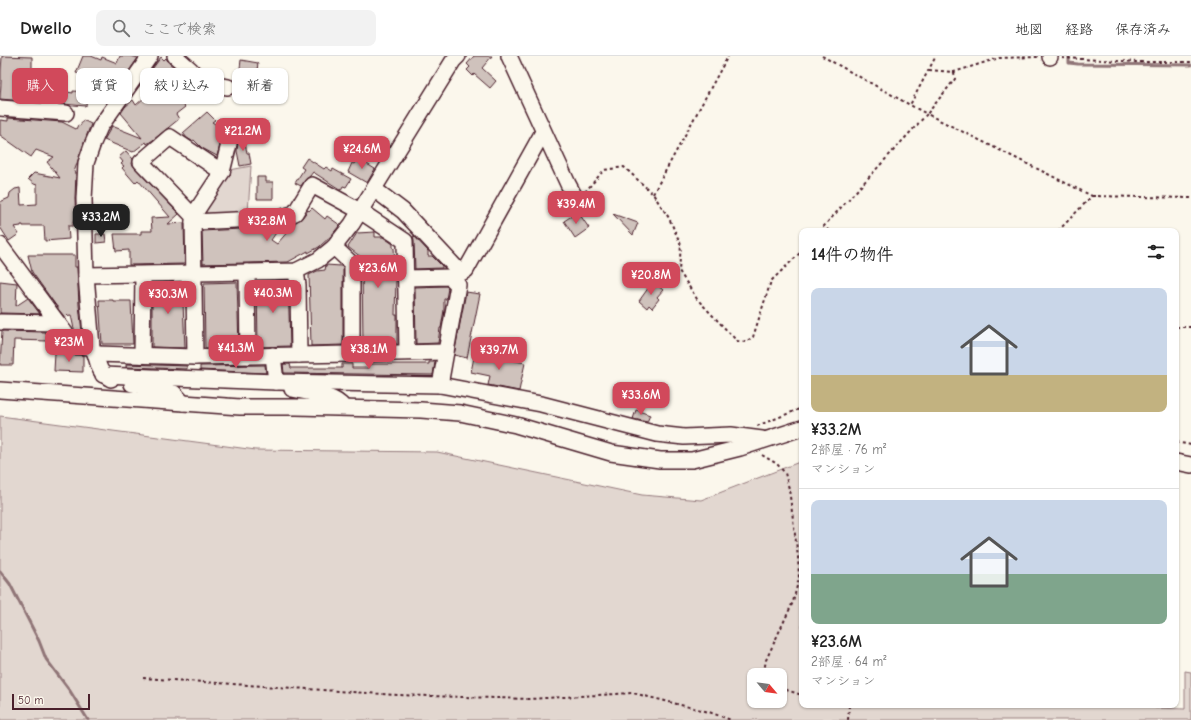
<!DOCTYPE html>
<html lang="ja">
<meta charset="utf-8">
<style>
body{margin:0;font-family:"Comic Neue","Klee One",sans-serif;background:#f2f2f2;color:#222;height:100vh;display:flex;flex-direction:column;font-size:15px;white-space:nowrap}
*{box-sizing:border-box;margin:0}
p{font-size:13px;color:#767676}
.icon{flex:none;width:22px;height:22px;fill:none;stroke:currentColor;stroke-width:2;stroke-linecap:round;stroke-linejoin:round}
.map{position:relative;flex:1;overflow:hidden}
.panel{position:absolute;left:799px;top:172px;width:380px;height:480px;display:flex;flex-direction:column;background:#fff;border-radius:8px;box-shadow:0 1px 3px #0004}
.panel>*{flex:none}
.banner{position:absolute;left:12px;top:12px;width:380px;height:36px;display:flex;gap:8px}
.needle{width:26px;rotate:119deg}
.controls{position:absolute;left:747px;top:612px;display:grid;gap:8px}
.controls a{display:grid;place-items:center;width:40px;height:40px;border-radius:8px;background:#fff;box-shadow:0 1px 3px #0004;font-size:20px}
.scale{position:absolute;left:12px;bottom:10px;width:78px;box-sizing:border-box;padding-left:4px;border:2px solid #4a1f2b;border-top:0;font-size:11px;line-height:14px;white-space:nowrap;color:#4a1f2b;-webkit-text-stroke:3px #fbf7ec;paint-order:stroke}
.price{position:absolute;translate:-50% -34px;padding:0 9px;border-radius:8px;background:#d1495b;color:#fff;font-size:13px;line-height:26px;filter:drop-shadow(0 1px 2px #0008)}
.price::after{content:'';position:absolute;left:50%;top:24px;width:12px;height:9px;margin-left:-6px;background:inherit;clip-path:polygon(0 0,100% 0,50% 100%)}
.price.selected{background:#222;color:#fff}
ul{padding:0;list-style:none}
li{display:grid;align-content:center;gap:8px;height:212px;padding:0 12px}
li+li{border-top:1px solid #e0e0e0}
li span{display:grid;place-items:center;height:124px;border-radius:8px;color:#555}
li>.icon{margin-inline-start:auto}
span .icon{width:72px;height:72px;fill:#fffc;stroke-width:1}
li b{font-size:17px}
h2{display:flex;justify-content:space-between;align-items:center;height:48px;padding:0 12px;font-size:17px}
.tag{padding:0 14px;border-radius:8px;background:#fff;box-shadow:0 1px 3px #0004;font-size:14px;line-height:36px}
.tag.selected{background:#d1495b;color:#fff}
header{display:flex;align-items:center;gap:24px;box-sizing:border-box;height:56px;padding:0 20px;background:#fff;border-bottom:1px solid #e0e0e0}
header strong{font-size:19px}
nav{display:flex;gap:22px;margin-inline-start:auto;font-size:14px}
.search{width:280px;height:36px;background:#f2f2f2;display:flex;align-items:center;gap:10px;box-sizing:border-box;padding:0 14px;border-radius:8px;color:#767676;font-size:15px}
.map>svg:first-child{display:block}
</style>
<header>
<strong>Dwello</strong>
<div class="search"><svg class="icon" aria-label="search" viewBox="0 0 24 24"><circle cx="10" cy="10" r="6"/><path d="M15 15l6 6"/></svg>ここで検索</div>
<nav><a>地図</a><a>経路</a><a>保存済み</a></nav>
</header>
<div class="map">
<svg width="1191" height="664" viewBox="0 0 1191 664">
<rect width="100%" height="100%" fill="#fbf7ec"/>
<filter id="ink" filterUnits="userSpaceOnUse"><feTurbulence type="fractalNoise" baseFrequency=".025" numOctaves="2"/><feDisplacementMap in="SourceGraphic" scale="8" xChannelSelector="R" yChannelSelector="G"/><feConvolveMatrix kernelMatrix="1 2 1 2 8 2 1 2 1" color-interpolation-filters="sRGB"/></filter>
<g filter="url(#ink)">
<g fill="#e2d7d0" stroke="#967b7e" fill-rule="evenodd">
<path d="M251,110L248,157L207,159L204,152L230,114Z"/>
<path d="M0,360L256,394L437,396L642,439L701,444L802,405V649H1154L1155,652L1185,653V615L1191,616V664H0ZM754,619H780V645H754Z"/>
</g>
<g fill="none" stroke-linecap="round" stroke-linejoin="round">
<g stroke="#907477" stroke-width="3">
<path d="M1069,0V7L1078,8L1191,9"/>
<path d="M0,515L10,528L39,585L46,603L70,635L88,664"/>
</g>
</g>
<g fill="#cfc2bc" stroke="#4a1f2b">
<path d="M2,0L32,1V18H35V22H37L36,33L56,34L73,37V35L87,36L86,50L50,47L16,41L23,45L0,43L1,26V15Z"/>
<path d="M83,0H91L101,4L102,1L117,7L120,0H131L138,2L117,32L76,17Z"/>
<path d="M474,0H492L482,12L496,25L490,32L474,18L473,20L467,14L470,11L467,8Z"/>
<path d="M161,1L164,4L166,2L169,7L185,20L196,33L181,46L185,51L176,58L179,63L153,84L147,88L146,86L133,96L104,84L112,70L142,82L121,57L125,51L133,44L136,49L153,34L142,27Z"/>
<path d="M241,4L258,7L256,22L239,20Z"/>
<path d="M235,19L246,21L244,31L237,29L234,25Z"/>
<path d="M207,56L215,64L212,66L232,79L226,80L222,82L217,100L202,92L194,84L192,85L187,82L183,77Z"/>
<path d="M8,62L62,66L76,73L78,69L80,70L83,64L91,68L85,84L74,116H76L75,142L76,165H73V170H68L69,183L45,185L44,170H23V169H21V170L14,171L19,178L9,185L0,171V146L9,142L10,137L15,133L20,132L21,149L37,148V129L34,128L28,123L34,117L60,122L47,106L54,101L36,94L31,101L0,79V64L8,65Z"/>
<path d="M242,79L243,82H244L247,97H249L251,108L240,110L237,95L238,86L234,80Z"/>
<path d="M126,95L133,103L132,108L135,112L179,158L168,168L184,167L185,208L129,209V194L116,195L114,178H141V175H152L151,162L170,161L138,124L135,127L122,112L124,110L121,108L123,106L119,101Z"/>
<path d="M307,102L324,113L326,111L332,115L333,113L351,123L346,131L343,130L341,134L313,116L310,120L305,124L301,130L295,127L304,113L301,111Z"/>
<path d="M357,102L375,113L367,127L348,116L352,107L354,108Z"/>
<path d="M257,121H266V126H273V143H257Z"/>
<path d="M312,152L325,163L327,160L340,169L331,180L319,191L308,197V195L288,206L203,208L202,175L280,171L271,184L277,188L296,166L302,162L308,154L309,155Z"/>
<path d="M578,156L589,172L575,182L564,165Z"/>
<path d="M613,158L638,167L633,179Z"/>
<path d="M375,176V181H383L393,188V192H394L396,223L395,259H397V288L363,289L362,209H371L348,191L357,177Z"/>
<path d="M96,178H105L106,186L96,187Z"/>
<path d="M413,180H414L428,195V200H432L442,210V212L415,213L414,185Z"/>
<path d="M28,199H75V211H77L79,249L82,276L77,277L74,273L71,259L64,260L58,253V250L57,251L32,216Z"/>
<path d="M326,209L341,210L343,212V289L311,290L310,253L309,219L317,215L325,214Z"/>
<path d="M288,224L290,290L258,291L257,227L275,226V225Z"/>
<path d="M0,225L17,227L16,250L28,242L40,258L0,257Z"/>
<path d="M237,226L239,291L205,292L204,227Z"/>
<path d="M152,227H184L183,247L185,292L152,291Z"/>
<path d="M656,228L663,234L657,241L659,243L652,252L649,249L647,252L639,245L649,231L651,233Z"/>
<path d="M446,230L448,232L446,243H444V254L441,272H440L438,287L416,288L415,231Z"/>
<path d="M466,236L480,238L467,302L454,299Z"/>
<path d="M99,244H113V245H131L133,288H102Z"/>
<path d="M2,275L45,276V277H54L61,287L48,286V285L14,284L13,309H0Z"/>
<path d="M475,296L525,307L519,335L488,329L490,320L471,316Z"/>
<path d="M55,297H70L74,299H83V316L54,315Z"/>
<path d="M429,306H435L433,319L284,317L283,308H290L291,312H342V308H352V312H368V308H429Z"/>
<path d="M126,308L187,310V313L126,311Z"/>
<path d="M265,309L266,317L200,314V310Z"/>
<path d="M636,354L650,359L647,366L633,363Z"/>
</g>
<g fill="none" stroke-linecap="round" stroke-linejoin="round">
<defs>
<g id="minor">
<path d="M175,0L191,14L202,27L228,31"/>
<path d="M509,0L568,128L577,145"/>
<path d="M1050,1V0"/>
<path d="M0,52L66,57"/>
<path d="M374,133L403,155L461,217L466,214L543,76"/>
<path d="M193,160L222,116"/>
<path d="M193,166L279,162L295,157L312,129L360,155L405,185L407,296"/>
<path d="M0,189L75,290L92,291"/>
<path d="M334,191L352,208V298"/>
<path d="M296,215L298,229L299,299"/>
<path d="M247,216L248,300"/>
<path d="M86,219L296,215L318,204L334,191L352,168L453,5L458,0"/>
<path d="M405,222L450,221L458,229L440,329"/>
<path d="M0,266L58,267"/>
<path d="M96,298L195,301L446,296"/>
<path d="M142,299L143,219"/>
<path d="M273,299L276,326"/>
<path d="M195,301L193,160L141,106L170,81L222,116L229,88"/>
<path d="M103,319L276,326L440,329L541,348L657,378L684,381L731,379L762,383"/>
<path d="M111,323C95,315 100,305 92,291L86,219L84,143L86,107L93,87L100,71L150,0"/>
<path d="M132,328L174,337L183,347"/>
<path d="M292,333C305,336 336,339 343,351"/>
<path d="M0,334L240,351H296L421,354L460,357L516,369L611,397L660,404H692L740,392L802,372"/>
<path d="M1176,406L1191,409"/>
</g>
</defs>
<use href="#minor" stroke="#4a1f2b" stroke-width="18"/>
<g stroke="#4a1f2b" stroke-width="2" stroke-dasharray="3 3" stroke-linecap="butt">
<path d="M822,0L910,49"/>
<path d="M1062,2L1139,6H1191"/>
<path d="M929,14L954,16L999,2L1038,1"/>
<path d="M954,16L955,23L927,58L1092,140L1058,175"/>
<path d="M585,136L604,114L624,111L653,138L669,162L681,189L679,215L697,243L737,285L746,286L753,281L771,225L802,195"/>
<path d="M653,138L728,0"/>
<path d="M1092,140L1191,142"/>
<path d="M829,175L824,170L927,58L910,49L936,0"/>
<path d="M1176,271H1191"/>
<path d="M757,370L802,352"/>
<path d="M1176,386L1191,389"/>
<path d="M762,399L777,408L785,417L789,433L798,501L799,522L793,546L766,604L764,615L767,619"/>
<path d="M143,622L397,639L529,643L633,637L709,656L731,664"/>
<path d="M780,632L802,639"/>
<path d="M848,664L849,649"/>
</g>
<use href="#minor" stroke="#fbf7ec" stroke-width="15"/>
</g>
</g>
</svg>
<div class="controls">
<a><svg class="needle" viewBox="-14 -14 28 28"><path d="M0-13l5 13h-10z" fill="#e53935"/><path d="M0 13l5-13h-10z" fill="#767676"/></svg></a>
</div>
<div class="scale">50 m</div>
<b class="price" style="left:243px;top:96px">¥21.2M</b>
<b class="price" style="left:362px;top:114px">¥24.6M</b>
<b class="price" style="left:576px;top:169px">¥39.4M</b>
<b class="price selected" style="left:101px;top:182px">¥33.2M</b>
<b class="price" style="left:267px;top:186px">¥32.8M</b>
<b class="price" style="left:378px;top:233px">¥23.6M</b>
<b class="price" style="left:651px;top:240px">¥20.8M</b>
<b class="price" style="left:273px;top:258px">¥40.3M</b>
<b class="price" style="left:168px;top:259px">¥30.3M</b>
<b class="price" style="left:69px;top:307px">¥23M</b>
<b class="price" style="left:236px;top:313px">¥41.3M</b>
<b class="price" style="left:369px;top:314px">¥38.1M</b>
<b class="price" style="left:499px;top:315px">¥39.7M</b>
<b class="price" style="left:641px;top:360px">¥33.6M</b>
<div class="banner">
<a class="tag selected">購入</a>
<a class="tag">賃貸</a>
<a class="tag">絞り込み</a>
<a class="tag">新着</a>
</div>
<section class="panel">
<h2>14件の物件<svg class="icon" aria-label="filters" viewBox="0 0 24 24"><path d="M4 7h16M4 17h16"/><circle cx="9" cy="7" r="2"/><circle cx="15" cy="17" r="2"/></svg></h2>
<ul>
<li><span style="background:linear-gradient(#c9d6e8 70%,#c2b280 0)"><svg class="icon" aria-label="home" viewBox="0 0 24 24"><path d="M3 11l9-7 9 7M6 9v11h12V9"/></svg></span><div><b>¥33.2M</b><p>2部屋 · 76 m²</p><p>マンション</p></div></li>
<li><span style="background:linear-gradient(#c9d6e8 60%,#7fa58c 0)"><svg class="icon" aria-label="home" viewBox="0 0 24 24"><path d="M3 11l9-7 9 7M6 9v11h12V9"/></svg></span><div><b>¥23.6M</b><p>2部屋 · 64 m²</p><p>マンション</p></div></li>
</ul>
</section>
</div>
